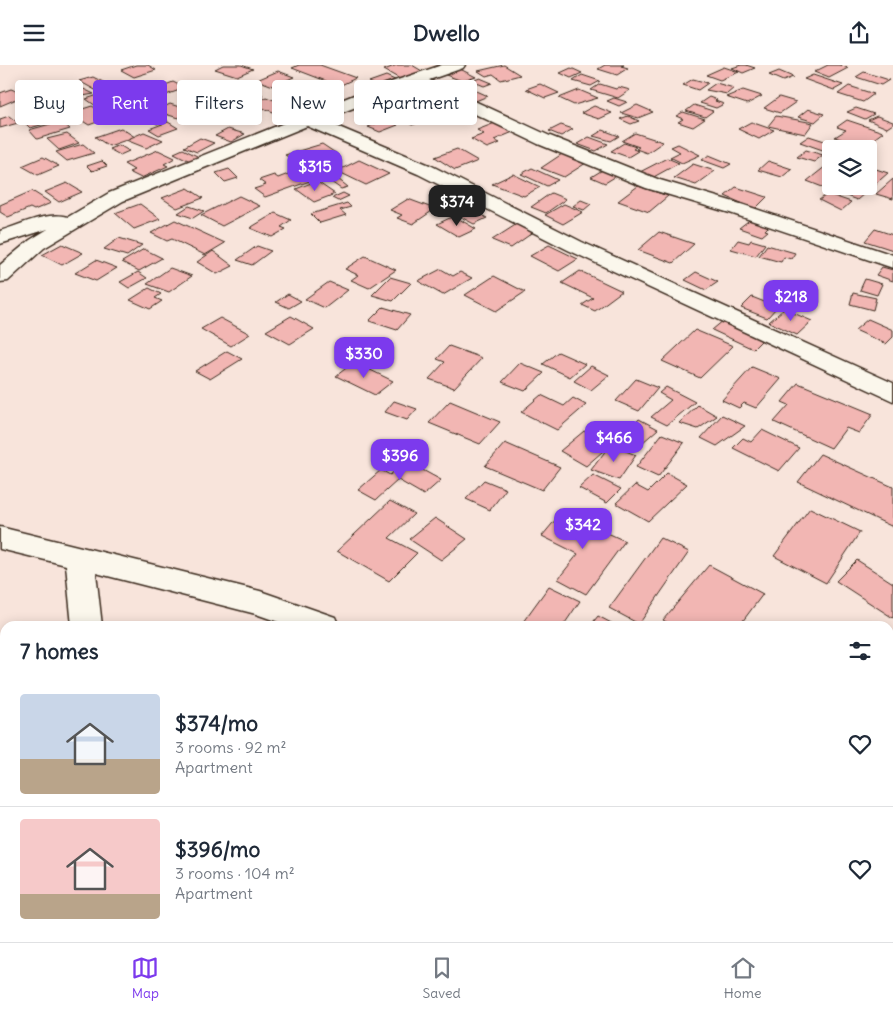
<!DOCTYPE html>
<meta charset="utf-8">
<style>
body{margin:0;font-family:Delius,sans-serif;background:#f6f6f7;color:#1f2937;height:100vh;display:flex;flex-direction:column;font-size:19px;white-space:nowrap}
*{box-sizing:border-box;margin:0}
p{font-size:16px;color:#747a83}
.icon{flex:none;width:28px;height:28px;fill:none;stroke:currentColor;stroke-width:2;stroke-linecap:round;stroke-linejoin:round}
.map{position:relative;flex:1;overflow:hidden}
.side{position:absolute;left:0px;top:556px;width:894px;height:321px;display:flex;flex-direction:column;background:#fff;border-radius:15px 15px 0 0;box-shadow:0 2px 12px #0003}
.side>*{flex:none}
.banner{position:absolute;left:15px;top:15px;width:500px;height:45px;display:flex;gap:10px}
.buttons{position:absolute;left:822px;top:75px;display:grid;gap:10px}
.buttons a{display:grid;place-items:center;width:55px;height:55px;border-radius:5px;background:#fff;box-shadow:0 2px 12px #0003;font-size:25px}
.price{position:absolute;translate:-50% -42px;padding:0 11px;border-radius:10px;background:#7c3aed;color:#fff;font-size:16px;line-height:32px;filter:drop-shadow(0 1px 2px #0008)}
.price::after{content:'';position:absolute;left:50%;top:30px;width:15px;height:11px;margin-left:-8px;background:inherit;clip-path:polygon(0 0,100% 0,50% 100%)}
.price.selected{background:#222;color:#fff}
ul{padding:0;list-style:none}
li{display:flex;align-items:center;gap:15px;height:125px;padding:0 20px}
li+li{border-top:1px solid #e0e1e3}
li span{display:grid;place-items:center;flex:none;width:140px;height:100px;border-radius:5px;color:#555}
li>.icon{margin-inline-start:auto}
span .icon{width:60px;height:60px;fill:#fffc;stroke-width:1}
li b{font-size:21px}
h2{display:flex;justify-content:space-between;align-items:center;height:60px;padding:0 20px;font-size:21px}
.tag{padding:0 18px;border-radius:5px;background:#fff;box-shadow:0 2px 12px #0003;font-size:18px;line-height:45px}
.tag.selected{background:#7c3aed;color:#fff}
header{display:flex;justify-content:space-between;align-items:center;height:65px;padding:0 20px;background:#fff;font-size:22px;font-weight:800}
.menu{display:flex;justify-content:space-around;align-items:center;height:70px;border-top:1px solid #e0e1e3;background:#fff;font-size:14px;color:#747a83}
.menu a{display:grid;justify-items:center;gap:2px}
.menu .selected{color:#7c3aed}
.map>svg:first-child{display:block}
</style>
<header><svg class="icon" aria-label="menu" viewBox="0 0 24 24"><path d="M4 6h16M4 12h16M4 18h16"/></svg>Dwello<svg class="icon" aria-label="share" viewBox="0 0 24 24"><path d="M12 15V3M7 8l5-5 5 5M5 13v7h14v-7"/></svg></header>
<div class="map">
<svg width="893" height="877" viewBox="0 0 893 877">
<rect width="100%" height="100%" fill="#f8e4db"/>
<filter id="ink" filterUnits="userSpaceOnUse"><feTurbulence type="fractalNoise" baseFrequency=".02" numOctaves="2"/><feDisplacementMap in="SourceGraphic" scale="10" xChannelSelector="R" yChannelSelector="G"/><feConvolveMatrix kernelMatrix="1 2 1 2 8 2 1 2 1" color-interpolation-filters="sRGB"/></filter>
<g filter="url(#ink)">
<g fill="#f2b6b3" stroke="#3b2a1e">
<path d="M136,0H148L156,5L134,12L121,5Z"/>
<path d="M223,0H241L253,4L237,11L215,4Z"/>
<path d="M299,0H320L356,13L339,21L292,3Z"/>
<path d="M397,0H412L422,6L400,14L384,5Z"/>
<path d="M504,0L520,10L501,15L493,9L486,11L478,6Z"/>
<path d="M605,0H624L621,1L628,3L617,10L598,4Z"/>
<path d="M741,0H746L755,3L743,8L732,3Z"/>
<path d="M828,0H839L848,3L829,13L814,7Z"/>
<path d="M724,2L739,7L720,15L706,10Z"/>
<path d="M571,3L582,8L571,13L560,8Z"/>
<path d="M460,4L476,12L462,16L443,9Z"/>
<path d="M278,6L294,12L273,21L257,15Z"/>
<path d="M779,6L793,12L783,16L769,10Z"/>
<path d="M864,7L889,15L881,20L856,12Z"/>
<path d="M582,10L600,16L591,21L573,16Z"/>
<path d="M813,10L843,20L834,25L804,14Z"/>
<path d="M386,11L397,16L381,23L369,17Z"/>
<path d="M93,12L113,22L97,26L79,16Z"/>
<path d="M480,13L492,18L484,21L472,16Z"/>
<path d="M693,14L708,18L698,25L683,20Z"/>
<path d="M173,17L185,23L166,30L155,24Z"/>
<path d="M228,18L237,23L196,39L187,34Z"/>
<path d="M716,18L734,23L727,29L706,25Z"/>
<path d="M73,19L94,29L77,32L60,24Z"/>
<path d="M461,19L488,31L473,37L446,25Z"/>
<path d="M540,19L559,28L545,33L526,24Z"/>
<path d="M600,19L616,24L619,22L630,25L618,33L591,25Z"/>
<path d="M849,21L874,29L863,37L838,29Z"/>
<path d="M418,22L426,29L409,33L401,26Z"/>
<path d="M44,23L55,27L41,33L30,30Z"/>
<path d="M139,23L153,30L138,35L128,28Z"/>
<path d="M11,24L26,30L0,41V28Z"/>
<path d="M247,25L263,30L251,36L235,31Z"/>
<path d="M579,25L598,33L574,40L559,33Z"/>
<path d="M743,25L762,31L747,39L726,32Z"/>
<path d="M110,26L120,33L96,41L86,34Z"/>
<path d="M266,32L290,41L276,48L252,39Z"/>
<path d="M709,32L717,35L715,36L724,39L716,43L700,38Z"/>
<path d="M779,32L796,37L780,48L764,43Z"/>
<path d="M614,33L627,37L619,41L607,36Z"/>
<path d="M42,37L51,44L32,50L23,42Z"/>
<path d="M451,38L462,44L446,49L435,44Z"/>
<path d="M170,39L192,46L178,53L156,46Z"/>
<path d="M637,40L653,47L638,53L621,48Z"/>
<path d="M694,40L713,46L705,52L686,46Z"/>
<path d="M92,41L111,52L89,60L70,48Z"/>
<path d="M241,41L252,46L232,55L221,50Z"/>
<path d="M594,41L612,48L599,54L581,48Z"/>
<path d="M429,43L441,50L412,60L400,52Z"/>
<path d="M856,43L874,49L865,54L847,47Z"/>
<path d="M808,44L824,49L815,57L798,52Z"/>
<path d="M683,47L705,54L693,62L678,57L683,54L676,51Z"/>
<path d="M43,49L51,57L30,63L22,55Z"/>
<path d="M158,49L168,56L157,59L147,53Z"/>
<path d="M9,51L18,58L0,63V54Z"/>
<path d="M628,51L639,56L631,59L620,54Z"/>
<path d="M776,51L798,55L813,58L805,69L768,61Z"/>
<path d="M877,51L893,57V59L887,63L868,55Z"/>
<path d="M387,54L398,60L380,67L368,62Z"/>
<path d="M847,55L883,67L863,82L835,72L846,65L837,62Z"/>
<path d="M61,56L70,64L37,74L29,65Z"/>
<path d="M168,57L178,63L159,70L149,64Z"/>
<path d="M751,57L774,65L759,74L738,64Z"/>
<path d="M495,58L513,67L494,75L500,78L487,83L471,74L484,69L477,65Z"/>
<path d="M561,60L573,64L561,71L549,66Z"/>
<path d="M121,63L135,72L109,81L95,72Z"/>
<path d="M228,64L245,69L231,77L215,71Z"/>
<path d="M603,65L619,71L611,76L593,71Z"/>
<path d="M144,67L163,75L146,83L126,75Z"/>
<path d="M635,68L663,77L647,88L636,84L639,82L622,76Z"/>
<path d="M67,69L79,78L59,85L47,74Z"/>
<path d="M809,71L840,81L831,84V88L800,77Z"/>
<path d="M589,72L608,79L596,86L577,79Z"/>
<path d="M200,73L214,78L197,87L184,82Z"/>
<path d="M624,78L636,82L633,84L638,86L628,92L611,86Z"/>
<path d="M83,79L94,88L67,96L56,87Z"/>
<path d="M322,79L337,89L303,101L285,90Z"/>
<path d="M678,79L700,90L682,98L670,92L680,87L671,82Z"/>
<path d="M119,80L129,86L120,90L109,84Z"/>
<path d="M183,84L199,92L190,96L174,88Z"/>
<path d="M457,84L478,96L455,105L435,92Z"/>
<path d="M158,85L175,93L164,99L168,101L141,113L129,107L134,105L124,99Z"/>
<path d="M806,85L823,90L814,97L797,92Z"/>
<path d="M562,89L586,98L564,112L541,103Z"/>
<path d="M709,90L731,99L724,103L702,95Z"/>
<path d="M43,92L59,101L38,110L22,101Z"/>
<path d="M667,93L679,98L650,114L638,108Z"/>
<path d="M359,95L389,109L366,120L337,106Z"/>
<path d="M102,96L107,101L92,106L87,101Z"/>
<path d="M768,96L792,104L782,112L758,105Z"/>
<path d="M831,97V118L825,123L807,116Z"/>
<path d="M693,99L715,106L696,120L674,113Z"/>
<path d="M870,102L888,108L857,135L838,128L846,121H869Z"/>
<path d="M532,103L558,115L547,121L521,109Z"/>
<path d="M229,104L238,113L225,117L216,108Z"/>
<path d="M604,104L618,110L605,118L591,112Z"/>
<path d="M296,106L310,116L265,132L254,124L266,120L259,115L274,110L278,113Z"/>
<path d="M513,109L540,122L524,131L492,119Z"/>
<path d="M338,114L348,122L341,124L331,117Z"/>
<path d="M893,114V134L876,129Z"/>
<path d="M316,116L335,129L314,137L296,124Z"/>
<path d="M67,118L82,127L59,137L45,127Z"/>
<path d="M638,121L668,131L649,147L618,136Z"/>
<path d="M736,122L767,132L755,144L725,131Z"/>
<path d="M188,123L203,133L177,143L162,133Z"/>
<path d="M32,126L51,138L34,145L30,143L8,152L0,147V140Z"/>
<path d="M343,128L349,131L338,136L332,133Z"/>
<path d="M551,128L566,134L546,148L531,142Z"/>
<path d="M828,129L851,137L841,146L819,135Z"/>
<path d="M239,131L260,141L222,161L201,150Z"/>
<path d="M408,134L435,144L413,159L397,153L402,150L390,145Z"/>
<path d="M581,135L591,139L584,145L573,141Z"/>
<path d="M347,138L351,142L340,145L346,150L320,158L311,149Z"/>
<path d="M140,139L160,154L134,164L115,148Z"/>
<path d="M564,139L583,147L563,159L545,150Z"/>
<path d="M189,141L204,146L193,153L178,148Z"/>
<path d="M470,144L487,153L474,159L457,150Z"/>
<path d="M275,148L291,155L281,162L286,164L272,172L250,163Z"/>
<path d="M454,151L476,164L459,172L437,159Z"/>
<path d="M752,153L771,159L765,165L768,166L762,171L739,163Z"/>
<path d="M175,155L225,178L205,190L172,174L167,176L151,168Z"/>
<path d="M517,159L535,166L511,183L492,175Z"/>
<path d="M875,164L893,170V185L865,176Z"/>
<path d="M659,167L694,179L673,198L638,185Z"/>
<path d="M119,173L142,180L127,191L104,184Z"/>
<path d="M738,175L749,178L751,175L765,179L756,191L731,184Z"/>
<path d="M62,179L83,188L62,200L42,190Z"/>
<path d="M549,180L578,194L559,206L530,191Z"/>
<path d="M767,180L795,188L791,194L784,192L781,197L759,191Z"/>
<path d="M257,181L271,186L252,200L237,195Z"/>
<path d="M144,184L162,193L139,206L122,197Z"/>
<path d="M213,186L233,201L217,209L197,197Z"/>
<path d="M365,191L396,205L369,223L351,215L358,210L345,204Z"/>
<path d="M96,195L117,203L96,216L75,208Z"/>
<path d="M882,202L893,205V216L876,210Z"/>
<path d="M170,203L192,211L169,227L147,219Z"/>
<path d="M441,204L453,211L460,207L472,213L443,230L418,216Z"/>
<path d="M580,206L622,226L595,246L582,240L593,233L562,218Z"/>
<path d="M138,207L147,213L129,223L120,217Z"/>
<path d="M696,207L718,217L706,225L685,215Z"/>
<path d="M494,211L525,227L496,246L465,230Z"/>
<path d="M390,212L411,218L393,236L372,230Z"/>
<path d="M865,214L882,219L877,230L860,225Z"/>
<path d="M329,217L348,225L325,243L305,234Z"/>
<path d="M149,223L161,229L155,233L162,236L150,244L130,235Z"/>
<path d="M853,228L876,233L873,245L850,239Z"/>
<path d="M288,229L301,236L289,243L276,237Z"/>
<path d="M752,232L777,242L767,253L741,243Z"/>
<path d="M383,242L410,250L397,265L369,256Z"/>
<path d="M784,244L812,256L797,270L769,257Z"/>
<path d="M291,251L314,264L290,279L266,266Z"/>
<path d="M220,253L250,269L231,281L201,264Z"/>
<path d="M868,254L893,265V272L886,279L855,265Z"/>
<path d="M724,255L764,273L753,284L712,265Z"/>
<path d="M695,265L733,281L700,313L662,296Z"/>
<path d="M449,281L482,293L454,323L429,314L445,297L437,294Z"/>
<path d="M227,286L242,294L210,314L195,306Z"/>
<path d="M558,287L585,299L570,312L543,299Z"/>
<path d="M354,297L393,316L375,330L336,311Z"/>
<path d="M520,298L544,308L525,326L502,317Z"/>
<path d="M591,301L609,310L591,325L574,316Z"/>
<path d="M752,302L781,314L756,343L744,338L739,343L722,335Z"/>
<path d="M636,314L658,323L639,346L616,336Z"/>
<path d="M798,318L873,349L859,368L846,363L831,383L774,357L789,340L782,337Z"/>
<path d="M666,322L695,337L667,360L651,352L671,335L659,328Z"/>
<path d="M541,330L564,341L573,333L586,340L557,365L521,347Z"/>
<path d="M394,336L417,344L407,355L385,347Z"/>
<path d="M450,336L500,357L480,379L429,358Z"/>
<path d="M698,340L717,351L698,364L679,358Z"/>
<path d="M722,350L745,361L717,381L701,373Z"/>
<path d="M639,354L658,364L634,385L620,375Z"/>
<path d="M762,365L799,383L779,406L733,383L743,373L751,377Z"/>
<path d="M584,366L610,380L586,401L560,386Z"/>
<path d="M662,369L684,378L658,412L636,402Z"/>
<path d="M505,378L560,402L542,425L485,401Z"/>
<path d="M610,380L636,390L619,415L591,405Z"/>
<path d="M820,389L893,422V462L798,417Z"/>
<path d="M406,396L441,415L424,430L398,415L376,435L358,425L381,405L390,410Z"/>
<path d="M667,408L687,419L648,456L616,438L635,420L648,427Z"/>
<path d="M593,410L621,424L607,438L579,423Z"/>
<path d="M484,415L506,424L490,445L466,434Z"/>
<path d="M390,436L414,449L389,473L417,488L389,516L337,486Z"/>
<path d="M810,443L860,467L826,518L774,491Z"/>
<path d="M562,447L625,476L586,529L558,514L578,489L542,471Z"/>
<path d="M435,453L467,474L441,495L409,474Z"/>
<path d="M660,473L689,487L639,559L609,543Z"/>
<path d="M857,495L893,518V553L836,516Z"/>
<path d="M709,500L763,529L739,561H673L663,555Z"/>
<path d="M549,521L580,536L563,561H520Z"/>
<path d="M598,551L617,561H590Z"/>
<path d="M0,723L5,724V750L0,749Z"/>
<path d="M442,872H458L484,877H442Z"/>
</g>
<g fill="none" stroke-linecap="round" stroke-linejoin="round">
<defs>
<g id="minor">
<path d="M442,0H465L463,3L429,15L550,71L660,115L744,140L893,190V203L730,148L646,123L538,79L414,20L322,55L432,101L582,177L893,318V336L568,185L418,109L307,61L123,136L44,183L8,216L0,217V200L30,175L48,164L0,179V166C20,160 47,146 68,152L109,128L359,28Z"/>
<path d="M0,462L260,526L335,552L339,561H290L256,549L96,508L102,561H72L66,500L0,484Z"/>
<path d="M0,643L5,645V675L0,673Z"/>
<path d="M893,667V710L889,712V668Z"/>
<path d="M889,856L893,857V877H861V872H889Z"/>
<path d="M139,872H179L178,877H138Z"/>
</g>
</defs>
<use href="#minor" stroke="#3b2a1e" stroke-width="3"/>
<use href="#minor" fill="#fbf7ec" fill-rule="evenodd"/>
</g>
</g>
</svg>
<div class="buttons">
<a><svg class="icon" aria-label="layers" viewBox="0 0 24 24"><path d="M12 4l9 5-9 5-9-5zM3 14l9 5 9-5"/></svg></a>
</div>
<b class="price" style="left:315px;top:127px">$315</b>
<b class="price selected" style="left:457px;top:162px">$374</b>
<b class="price" style="left:791px;top:257px">$218</b>
<b class="price" style="left:364px;top:314px">$330</b>
<b class="price" style="left:614px;top:398px">$466</b>
<b class="price" style="left:400px;top:416px">$396</b>
<b class="price" style="left:583px;top:485px">$342</b>
<div class="banner">
<a class="tag">Buy</a>
<a class="tag selected">Rent</a>
<a class="tag">Filters</a>
<a class="tag">New</a>
<a class="tag">Apartment</a>
</div>
<section class="side">
<h2>7 homes<svg class="icon" aria-label="filters" viewBox="0 0 24 24"><path d="M4 7h16M4 17h16"/><circle cx="9" cy="7" r="2"/><circle cx="15" cy="17" r="2"/></svg></h2>
<ul>
<li><span style="background:linear-gradient(#c9d6e8 65%,#b9a48a 0)"><svg class="icon" aria-label="home" viewBox="0 0 24 24"><path d="M3 11l9-7 9 7M6 9v11h12V9"/></svg></span><div><b>$374/mo</b><p>3 rooms · 92 m²</p><p>Apartment</p></div><svg class="icon" aria-label="heart" viewBox="0 0 24 24"><path d="M12 20l-8-8c-3-5 5-10 8-4 3-6 11-1 8 4z"/></svg></li>
<li><span style="background:linear-gradient(#f6c9c9 75%,#b9a48a 0)"><svg class="icon" aria-label="home" viewBox="0 0 24 24"><path d="M3 11l9-7 9 7M6 9v11h12V9"/></svg></span><div><b>$396/mo</b><p>3 rooms · 104 m²</p><p>Apartment</p></div><svg class="icon" aria-label="heart" viewBox="0 0 24 24"><path d="M12 20l-8-8c-3-5 5-10 8-4 3-6 11-1 8 4z"/></svg></li>
</ul>
</section>
</div>
<nav class="menu">
<a class="selected"><svg class="icon" aria-label="map" viewBox="0 0 24 24"><path d="M3 6l6-2 6 2 6-2v14l-6 2-6-2-6 2zM9 4v14M15 6v14"/></svg>Map</a>
<a><svg class="icon" aria-label="saved" viewBox="0 0 24 24"><path d="M7 4h10v16l-5-4-5 4z"/></svg>Saved</a>
<a><svg class="icon" aria-label="home" viewBox="0 0 24 24"><path d="M3 11l9-7 9 7M6 9v11h12V9"/></svg>Home</a>
</nav>
